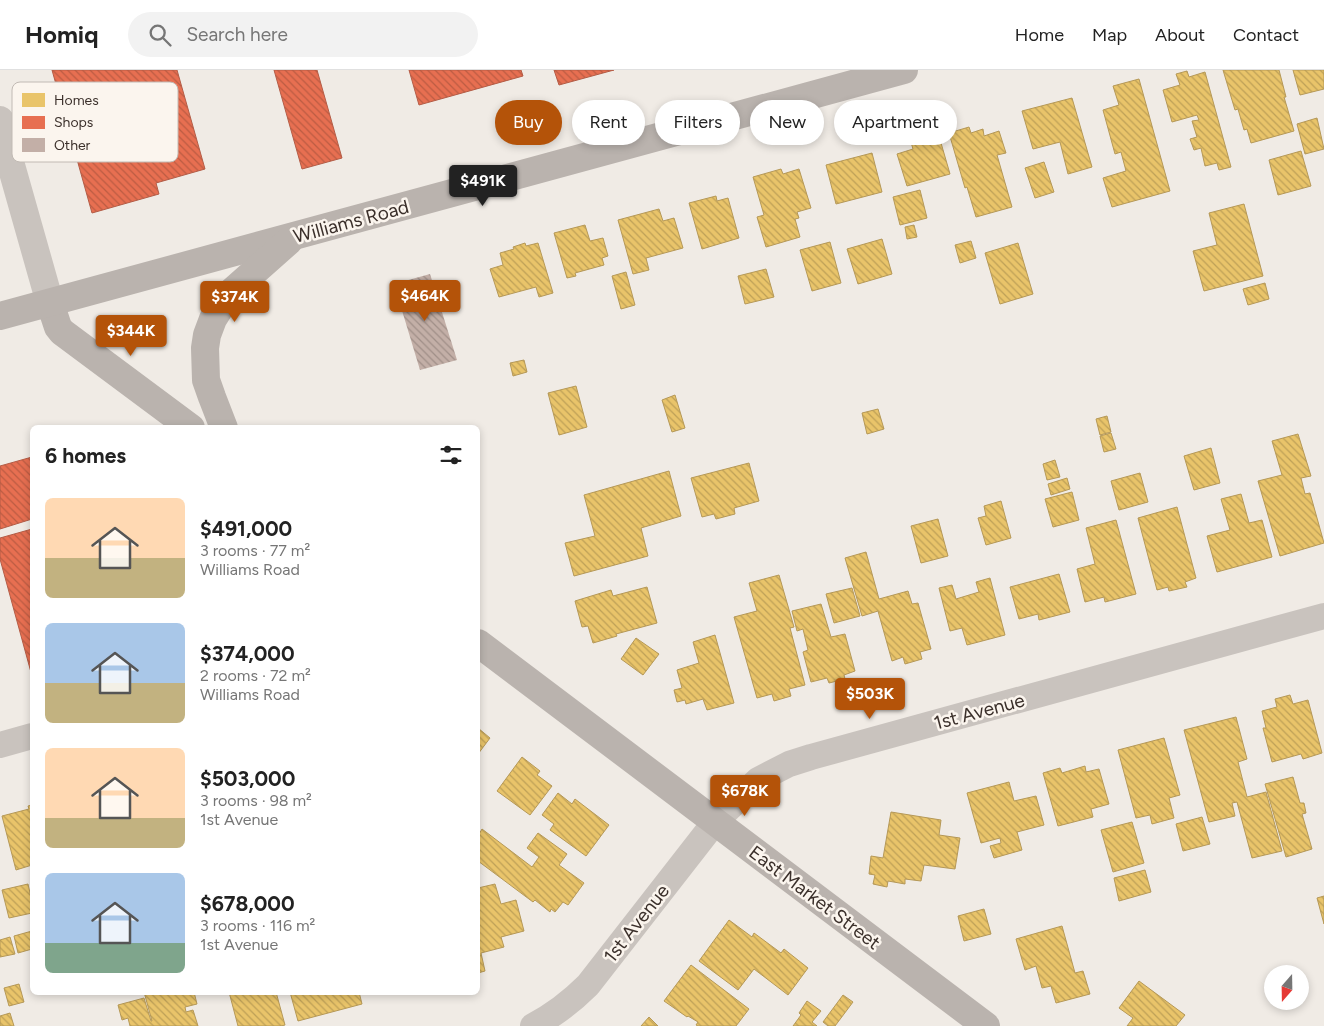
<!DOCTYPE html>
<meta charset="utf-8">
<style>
body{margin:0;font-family:Figtree,sans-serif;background:#f2f2f2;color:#222;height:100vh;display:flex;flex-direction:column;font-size:19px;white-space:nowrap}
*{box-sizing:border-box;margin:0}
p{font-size:16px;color:#767676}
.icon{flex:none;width:28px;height:28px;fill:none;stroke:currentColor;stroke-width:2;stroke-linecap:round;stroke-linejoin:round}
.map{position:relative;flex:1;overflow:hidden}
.sheet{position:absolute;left:30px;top:355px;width:450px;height:570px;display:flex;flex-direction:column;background:#fff;border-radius:8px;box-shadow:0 2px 8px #0003}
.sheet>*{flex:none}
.top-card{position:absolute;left:495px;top:30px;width:475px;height:45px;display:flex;gap:10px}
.needle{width:32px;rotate:200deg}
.fabs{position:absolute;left:1264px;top:895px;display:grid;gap:10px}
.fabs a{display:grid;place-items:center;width:45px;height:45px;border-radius:50%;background:#fff;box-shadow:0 2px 8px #0003;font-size:25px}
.price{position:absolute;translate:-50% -42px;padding:0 11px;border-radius:5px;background:#b45309;color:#fff;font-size:16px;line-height:32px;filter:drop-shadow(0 1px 2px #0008)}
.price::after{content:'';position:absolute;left:50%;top:30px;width:15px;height:11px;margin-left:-8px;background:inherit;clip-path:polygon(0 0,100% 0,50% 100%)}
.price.on{background:#222;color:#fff}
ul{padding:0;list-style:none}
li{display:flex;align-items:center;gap:15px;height:125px;padding:0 15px}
li span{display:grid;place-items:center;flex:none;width:140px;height:100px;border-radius:8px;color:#555}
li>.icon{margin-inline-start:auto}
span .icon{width:60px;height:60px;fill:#fffc;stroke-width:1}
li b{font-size:21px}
h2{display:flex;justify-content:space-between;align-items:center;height:60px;padding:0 15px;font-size:21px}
.chip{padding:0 18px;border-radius:22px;background:#fff;box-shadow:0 2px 8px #0003;font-size:18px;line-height:45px}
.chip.on{background:#b45309;color:#fff}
header{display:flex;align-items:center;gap:30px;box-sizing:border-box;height:70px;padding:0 25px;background:#fff;border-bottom:1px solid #e0e0e0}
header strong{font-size:24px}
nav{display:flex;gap:28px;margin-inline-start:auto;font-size:18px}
.search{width:350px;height:45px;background:#f2f2f2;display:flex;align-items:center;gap:12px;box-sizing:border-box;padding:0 18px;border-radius:28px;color:#767676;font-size:19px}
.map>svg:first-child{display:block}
</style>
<header>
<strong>Homiq</strong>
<div class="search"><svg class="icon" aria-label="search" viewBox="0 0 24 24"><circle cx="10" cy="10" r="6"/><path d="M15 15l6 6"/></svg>Search here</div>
<nav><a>Home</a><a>Map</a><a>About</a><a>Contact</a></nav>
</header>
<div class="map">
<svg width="1324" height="956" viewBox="0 0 1324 956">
<defs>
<pattern id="homes-back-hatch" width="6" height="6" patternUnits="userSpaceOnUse" patternTransform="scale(1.25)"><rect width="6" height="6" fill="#e9c46a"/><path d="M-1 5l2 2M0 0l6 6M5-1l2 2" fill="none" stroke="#bea057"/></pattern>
<pattern id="shops-back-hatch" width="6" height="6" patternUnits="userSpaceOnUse" patternTransform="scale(1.25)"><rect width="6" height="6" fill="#e76f51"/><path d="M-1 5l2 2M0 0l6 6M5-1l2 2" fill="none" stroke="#bc5c43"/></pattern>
<pattern id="building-back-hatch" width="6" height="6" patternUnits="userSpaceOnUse" patternTransform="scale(1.25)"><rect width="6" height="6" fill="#c3afa7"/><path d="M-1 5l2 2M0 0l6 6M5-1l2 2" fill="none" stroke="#a08f88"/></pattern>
</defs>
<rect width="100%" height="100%" fill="#f0ebe5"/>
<g fill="url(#homes-back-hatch)" stroke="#b59857">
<path d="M1223,0H1279L1286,27H1284L1294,61L1251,73L1247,59L1244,60L1238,39L1235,40Z"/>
<path d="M1293,0H1324V19L1300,25Z"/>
<path d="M1187,1L1189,7L1205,2L1231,97L1219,100L1217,93L1205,96L1201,78L1194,80L1190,69L1197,67L1192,51L1199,50L1197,45L1172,52L1163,20L1180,15L1176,4Z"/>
<path d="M1139,9L1170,121L1112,137L1103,108L1126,101L1121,82L1115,84L1103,40L1119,35L1113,16Z"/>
<path d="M1072,28L1092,97L1068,104L1060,72L1033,79L1022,41Z"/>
<path d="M1317,48L1324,79L1305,84L1297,54Z"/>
<path d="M969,57L971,63L983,59L984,66L999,61L1006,83L997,85L1012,137L976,147L967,117L965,118L949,63Z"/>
<path d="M921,66L923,71L939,66L950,104L907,116L897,84L913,79L910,69Z"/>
<path d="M1301,81L1311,116L1278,125L1269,90Z"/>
<path d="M872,83L882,122L836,134L826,95Z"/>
<path d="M1044,92L1054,122L1035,128L1025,98Z"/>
<path d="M781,99L783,104L799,99L811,138L797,142L799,148L795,149L800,167L766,177L757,147L764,145L753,107Z"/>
<path d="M920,120L927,148L900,155L893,127Z"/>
<path d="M716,126L717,131L728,128L739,168L702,179L689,133Z"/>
<path d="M1244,134L1263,206L1204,221L1193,181L1217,175L1209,143Z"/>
<path d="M659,139L663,151L674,148L683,178L646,188L649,200L633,204L618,150Z"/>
<path d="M585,155L590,171L603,168L608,186L602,188L604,195L575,203L576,206L567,208L554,163Z"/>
<path d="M914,155L917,167L907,169L905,157Z"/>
<path d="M882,169L892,204L858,214L847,179Z"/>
<path d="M971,171L976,188L960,193L955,175Z"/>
<path d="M830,172L841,213L812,221L800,180Z"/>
<path d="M525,173L526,176L538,173L553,223L539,227L536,217L499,227L490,199L503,195L500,183L514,179L513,177Z"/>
<path d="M1018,173L1033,224L1000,234L985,183Z"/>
<path d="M766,199L774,227L745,234L738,206Z"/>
<path d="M626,202L635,235L621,239L612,206Z"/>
<path d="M1265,213L1269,229L1248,235L1243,219Z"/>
<path d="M524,290L527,302L513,306L510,293Z"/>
<path d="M576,316L587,357L559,365L548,323Z"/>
<path d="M675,325L685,358L672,362L662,330Z"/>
<path d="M878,339L884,359L867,364L862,343Z"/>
<path d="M1107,346L1111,362L1100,365L1096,349Z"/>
<path d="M1111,363L1116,379L1104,382L1100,366Z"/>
<path d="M1298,364L1311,406L1301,408L1305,424L1310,423L1324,473L1280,486L1258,411L1282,405L1272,371Z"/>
<path d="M1211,378L1220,413L1194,420L1184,386Z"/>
<path d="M1055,390L1060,407L1047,410L1043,394Z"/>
<path d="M749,393L759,431L734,438L735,444L716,449L714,444L702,447L691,408Z"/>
<path d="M669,401L681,446L641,458L648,486L574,506L565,473L595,466L584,425Z"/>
<path d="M1140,403L1148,432L1119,440L1111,411Z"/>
<path d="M1067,408L1070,419L1051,425L1048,414Z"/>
<path d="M1072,422L1079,450L1053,457L1045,429Z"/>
<path d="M1241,424L1249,453L1262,450L1272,487L1217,502L1207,466L1230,460L1221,429Z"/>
<path d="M1001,431L1011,468L986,475L978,448L986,446L984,436Z"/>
<path d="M1177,437L1196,508L1185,512L1187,517L1169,521L1168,517L1157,520L1138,448Z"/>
<path d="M938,449L948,486L921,493L911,456Z"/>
<path d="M1116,450L1136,524L1105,532L1104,527L1085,532L1077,499L1095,494L1086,458Z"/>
<path d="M866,482L879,529L908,521L912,534L918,533L931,579L920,582L922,589L905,594L903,587L892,591L878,541L862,546L845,488Z"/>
<path d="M1059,504L1070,542L1039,550L1038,544L1019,549L1010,517Z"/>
<path d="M779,505L794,557L790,558L805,615L789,619L791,626L774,631L772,624L757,628L734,547L757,541L749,513Z"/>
<path d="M990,508L1005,565L967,575L962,558L950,561L939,518L952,515L956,529L979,522L976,512Z"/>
<path d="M647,517L657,553L616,564L617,566L593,573L588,556L582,557L575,531L611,520L613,526Z"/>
<path d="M852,518L860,546L834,553L826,524Z"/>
<path d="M821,534L831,567L845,564L855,601L844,605L845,609L829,613L827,608L811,612L803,582L808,580L803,559L797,561L792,541Z"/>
<path d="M715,565L734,633L707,640L703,629L686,634L685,630L677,632L674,620L682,618L677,600L699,593L693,572Z"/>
<path d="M636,568L659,584L643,605L621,589Z"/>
<path d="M1290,625L1293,634L1308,630L1322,683L1303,689L1301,684L1272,692L1263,658H1266L1262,641L1277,637L1275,629Z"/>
<path d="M1236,647L1247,689L1238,692L1247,727L1266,722L1282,781L1252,788L1237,732L1232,733L1235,746L1209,752L1184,660Z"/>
<path d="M478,658L490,668L478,684Z"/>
<path d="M1164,668L1180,725L1169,728L1174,748L1152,754L1150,745L1136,748L1118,680Z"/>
<path d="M522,687L540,701L537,705L552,716L530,745L497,721Z"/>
<path d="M1085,696L1086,702L1099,699L1109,734L1091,739L1093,747L1058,756L1043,703L1060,698L1062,703Z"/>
<path d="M1293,707L1300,733H1304L1306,743L1302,744L1312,779L1286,787L1265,714Z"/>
<path d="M1009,712L1014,731L1036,726L1044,755L1017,762L1022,780L994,788L990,776L1001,773L1000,768L981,773L967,723Z"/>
<path d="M558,723L572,734L575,729L609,755L586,786L550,760L554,754L542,745Z"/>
<path d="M32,735V795L16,800L2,746L29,739L28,736Z"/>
<path d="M891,742L941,750L939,765L960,768L955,799L924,795L921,811L905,809V814L888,811L887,817L873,814L875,805L869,804L871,786L883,788Z"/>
<path d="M1202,747L1210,774L1183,781L1176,754Z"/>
<path d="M1132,752L1144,793L1113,802L1101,760Z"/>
<path d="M482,759L532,797L539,787L527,778L538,763L567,784L559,795L584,813L568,835L563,832L555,842L551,839L550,842L535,830L533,832L478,791V766Z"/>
<path d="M1145,800L1151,822L1119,831L1114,808Z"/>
<path d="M28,814L32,832V843L9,848L2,820Z"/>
<path d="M495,814L501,834L516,830L524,861L501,867L504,877L481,883L485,901L478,903V818Z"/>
<path d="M1324,826V854L1317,828Z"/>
<path d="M984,839L991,864L964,871L958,846Z"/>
<path d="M729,850L752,867L754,863L781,883L784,879L808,898L788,925L754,899L738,920L699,891Z"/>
<path d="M1062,856L1075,903L1083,901L1090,924L1056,933L1051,916L1042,918L1036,896L1025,900L1016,869Z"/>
<path d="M32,861V879L18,883L14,866Z"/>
<path d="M10,867L15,884L0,887V870Z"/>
<path d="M691,895L749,939L736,956H698L696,955L698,952L688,946L687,947L664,931Z"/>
<path d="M1139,911L1185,945L1176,956H1127L1133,948L1119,938Z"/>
<path d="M19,914L24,932L9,936L4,918Z"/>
<path d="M144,922H194L197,934L185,937L186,942L193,940L198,956H130L128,948L122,950L118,935L144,928L151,951H152Z"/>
<path d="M229,922H276L285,955L281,956H238Z"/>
<path d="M290,922H359L362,934L298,951Z"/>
<path d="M843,925L853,932L835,956H828L823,952Z"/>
<path d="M807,931L821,941L812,952L817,956H793L801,945L799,943Z"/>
<path d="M10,943L14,956H0V946Z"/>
<path d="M649,947L658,956H641Z"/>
</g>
<g fill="url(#shops-back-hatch)" stroke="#b35c46">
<path d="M52,0H177L205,99L156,113L159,124L92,143Z"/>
<path d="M274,0H317L342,88L302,99Z"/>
<path d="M409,0H521L523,6L419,35Z"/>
<path d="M554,0H614L559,15Z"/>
<path d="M32,387V449L0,459V396Z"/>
<path d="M32,459V606L0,489V468Z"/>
</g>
<path fill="url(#building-back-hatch)" d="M430,204L457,290L420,300L394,214Z"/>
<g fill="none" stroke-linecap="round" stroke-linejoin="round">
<g stroke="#c9c3be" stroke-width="26">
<path d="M0,675L32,666"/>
<path d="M533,956C554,945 571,932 588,915L715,752L758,710L789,694L811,687L1324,546"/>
</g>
<path stroke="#c9c3be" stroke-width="28" d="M0,50L7,81L50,233"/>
<g stroke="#bab3ae" stroke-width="28">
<path d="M50,233L58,257L62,262L191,358"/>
<path d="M0,246L904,0"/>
<path d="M224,358L212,327L206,310L205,278L207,265L213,249L228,225L289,171"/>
<path d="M478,573L986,956"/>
</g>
</g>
<g text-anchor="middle" stroke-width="5" stroke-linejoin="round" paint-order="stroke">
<g font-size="19" fill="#3b302b" stroke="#fbf5ee">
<text transform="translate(351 151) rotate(-15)" y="7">Williams Road</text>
<text transform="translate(979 641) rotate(-15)" y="7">1st Avenue</text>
<text transform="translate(815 827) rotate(37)" y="7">East Market Street</text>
<text transform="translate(636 853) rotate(-52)" y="7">1st Avenue</text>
</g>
</g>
<rect x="12" y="12" width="166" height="80" rx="8" fill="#fbf5ee" stroke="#c1bab4" stroke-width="1"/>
<rect x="22" y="23" width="23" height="14" fill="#e9c46a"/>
<rect x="22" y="46" width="23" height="13" fill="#e76f51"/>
<rect x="22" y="68" width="23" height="14" fill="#c3afa7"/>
<g font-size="14" fill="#3b302b">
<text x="54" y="35">Homes</text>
<text x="54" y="57">Shops</text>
<text x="54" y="80">Other</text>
</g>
</svg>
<div class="fabs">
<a><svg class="needle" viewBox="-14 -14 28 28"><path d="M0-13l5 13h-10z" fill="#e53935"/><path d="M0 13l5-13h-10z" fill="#767676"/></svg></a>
</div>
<b class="price on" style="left:483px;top:137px">$491K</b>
<b class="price" style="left:425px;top:252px">$464K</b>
<b class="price" style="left:235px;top:253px">$374K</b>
<b class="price" style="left:131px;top:287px">$344K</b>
<b class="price" style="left:870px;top:650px">$503K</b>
<b class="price" style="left:745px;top:747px">$678K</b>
<div class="top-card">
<a class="chip on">Buy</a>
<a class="chip">Rent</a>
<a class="chip">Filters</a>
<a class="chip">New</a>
<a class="chip">Apartment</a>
</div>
<section class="sheet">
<h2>6 homes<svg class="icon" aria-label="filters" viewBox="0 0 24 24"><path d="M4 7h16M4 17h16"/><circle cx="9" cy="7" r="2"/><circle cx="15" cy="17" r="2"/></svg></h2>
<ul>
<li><span style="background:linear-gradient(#ffd9b3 60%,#c2b280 0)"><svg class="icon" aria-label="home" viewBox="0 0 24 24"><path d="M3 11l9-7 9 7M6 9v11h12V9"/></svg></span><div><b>$491,000</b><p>3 rooms · 77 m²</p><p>Williams Road</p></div></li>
<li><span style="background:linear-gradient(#a9c7e8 60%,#c2b280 0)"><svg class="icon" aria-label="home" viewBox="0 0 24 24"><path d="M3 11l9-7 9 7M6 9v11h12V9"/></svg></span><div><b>$374,000</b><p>2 rooms · 72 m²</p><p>Williams Road</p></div></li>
<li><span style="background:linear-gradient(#ffd9b3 70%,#c2b280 0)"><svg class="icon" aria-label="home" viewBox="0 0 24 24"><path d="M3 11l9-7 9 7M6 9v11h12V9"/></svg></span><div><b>$503,000</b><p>3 rooms · 98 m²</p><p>1st Avenue</p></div></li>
<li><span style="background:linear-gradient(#a9c7e8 70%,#7fa58c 0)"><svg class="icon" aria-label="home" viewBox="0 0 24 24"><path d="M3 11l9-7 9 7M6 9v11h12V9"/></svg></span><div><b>$678,000</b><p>3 rooms · 116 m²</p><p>1st Avenue</p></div></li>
</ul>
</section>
</div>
